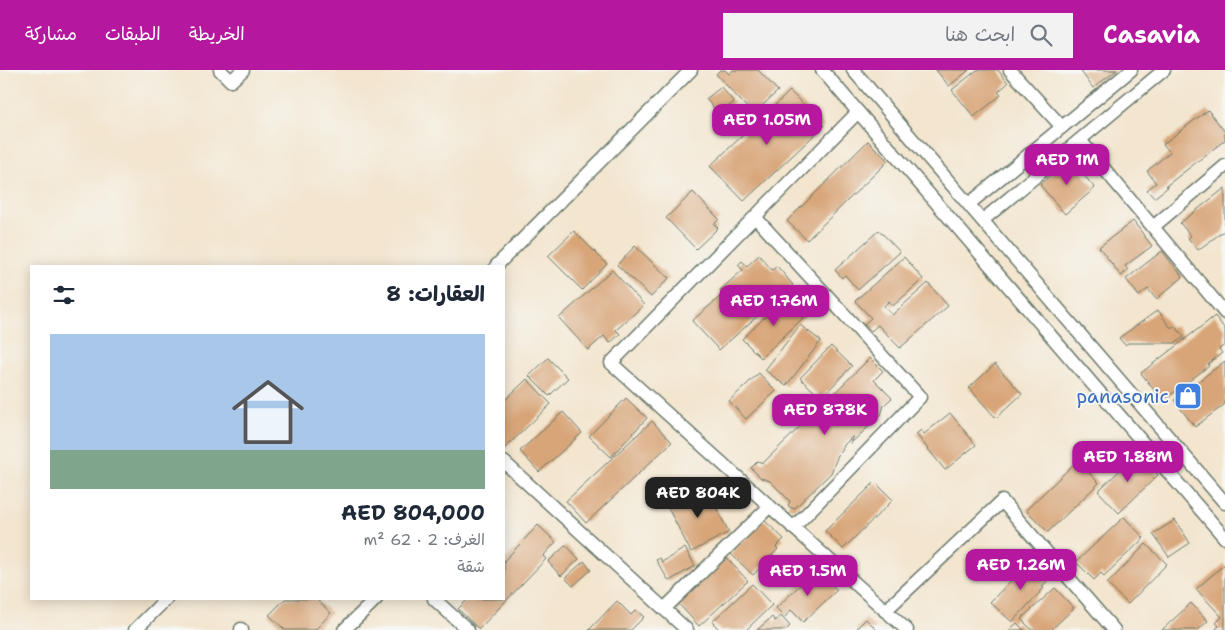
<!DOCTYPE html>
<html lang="ar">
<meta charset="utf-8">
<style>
body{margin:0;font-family:"Shantell Sans","Playpen Sans Arabic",sans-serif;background:#f2f2f3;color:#1f2937;direction:rtl;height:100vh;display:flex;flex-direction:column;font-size:19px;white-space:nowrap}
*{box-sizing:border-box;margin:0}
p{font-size:16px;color:#747a83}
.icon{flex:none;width:28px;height:28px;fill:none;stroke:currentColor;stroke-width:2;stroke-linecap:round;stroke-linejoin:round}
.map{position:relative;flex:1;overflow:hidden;direction:ltr}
.sheet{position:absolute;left:30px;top:195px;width:475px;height:335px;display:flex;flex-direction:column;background:#fff;border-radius:0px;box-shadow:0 2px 12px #0003;direction:rtl}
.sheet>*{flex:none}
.price{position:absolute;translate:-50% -42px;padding:0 11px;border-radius:10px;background:#b5179e;color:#fff;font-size:16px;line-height:32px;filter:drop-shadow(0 1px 2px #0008)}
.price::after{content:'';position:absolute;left:50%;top:30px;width:15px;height:11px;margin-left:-8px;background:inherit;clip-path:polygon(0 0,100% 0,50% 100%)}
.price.on{background:#222;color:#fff}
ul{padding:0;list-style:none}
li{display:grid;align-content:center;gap:10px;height:265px;padding:0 20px}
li+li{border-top:1px solid #e0e1e3}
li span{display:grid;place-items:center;height:155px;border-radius:0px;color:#555}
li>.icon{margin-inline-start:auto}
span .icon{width:90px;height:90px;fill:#fffc;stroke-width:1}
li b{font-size:21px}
h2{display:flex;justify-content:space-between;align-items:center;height:60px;padding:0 20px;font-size:21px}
header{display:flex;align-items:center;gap:30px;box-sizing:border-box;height:70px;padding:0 25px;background:#b5179e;color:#fff}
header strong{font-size:24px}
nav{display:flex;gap:28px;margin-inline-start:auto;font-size:18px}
.search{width:350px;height:45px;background:#f2f2f3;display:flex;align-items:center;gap:12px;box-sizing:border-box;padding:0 18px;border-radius:0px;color:#747a83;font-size:19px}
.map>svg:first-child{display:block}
</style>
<header>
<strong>Casavia</strong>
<div class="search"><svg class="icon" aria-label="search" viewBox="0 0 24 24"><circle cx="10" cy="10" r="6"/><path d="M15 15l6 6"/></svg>ابحث هنا</div>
<nav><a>الخريطة</a><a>الطبقات</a><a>مشاركة</a></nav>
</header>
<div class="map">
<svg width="1225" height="560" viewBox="0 0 1225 560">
<rect width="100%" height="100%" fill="#f6f6f2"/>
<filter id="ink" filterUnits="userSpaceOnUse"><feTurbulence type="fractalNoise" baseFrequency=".02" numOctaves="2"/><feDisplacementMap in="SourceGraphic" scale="10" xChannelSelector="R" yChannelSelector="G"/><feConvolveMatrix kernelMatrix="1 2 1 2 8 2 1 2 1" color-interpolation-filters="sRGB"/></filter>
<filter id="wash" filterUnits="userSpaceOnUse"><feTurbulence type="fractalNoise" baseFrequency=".0096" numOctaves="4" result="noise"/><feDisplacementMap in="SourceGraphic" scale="20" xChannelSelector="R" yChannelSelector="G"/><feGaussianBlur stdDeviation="1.12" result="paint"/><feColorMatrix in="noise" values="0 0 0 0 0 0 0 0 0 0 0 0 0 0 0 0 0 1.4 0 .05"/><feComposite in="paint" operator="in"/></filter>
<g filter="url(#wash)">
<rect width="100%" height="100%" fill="#f3e5ce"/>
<g id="blocks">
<g fill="#d8a578">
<path d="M720,0H725L729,4L733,0H758L778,21L753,44L716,4Z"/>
<path d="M936,0H969L949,16Z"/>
<path d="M977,0H998L1008,13L998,22L1001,25L974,47L952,20Z"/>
<path d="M1080,0H1117L1093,18Z"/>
<path d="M721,17L734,32L719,44L706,29Z"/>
<path d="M790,21L824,56L744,131L710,96Z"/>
<path d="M1208,40L1225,62V70L1166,116L1168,117L1154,128L1147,120L1156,113L1147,101L1170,82L1163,74Z"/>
<path d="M868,71L888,91L807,170L787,151Z"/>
<path d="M1069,88L1095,118L1065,144L1040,115Z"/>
<path d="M1225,118V160L1198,180L1188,168L1191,166L1180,153Z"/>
<path d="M693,122L719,149L714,154L718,158L696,179L666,148Z"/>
<path d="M1133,151L1152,176L1125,196L1128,200L1121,206L1099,177Z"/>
<path d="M879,160L900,182L858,220L845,205L842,208L835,200Z"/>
<path d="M574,161L607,194L582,220L548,186Z"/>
<path d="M635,176L669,208L651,227L617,195Z"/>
<path d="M1162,181L1183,207L1156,229L1148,219L1139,226L1126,209Z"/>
<path d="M759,185L772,200L777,196L793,215L719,280L692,251L723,224L720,220L743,200L738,195L742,191L747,196Z"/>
<path d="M904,187L923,209L893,236L889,231L884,236L892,245L928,213L948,236L900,278L878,255L871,261L864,254L871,248L855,231Z"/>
<path d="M612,200L644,235L616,260L620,264L610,273L604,266L588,280L559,248Z"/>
<path d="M787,226L806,245L761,288L742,269Z"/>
<path d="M1158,240L1170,257H1176L1184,267L1175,273H1128L1125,275L1119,268Z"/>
<path d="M1215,246L1225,259V275L1219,279L1222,283L1208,294L1209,296L1168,327L1167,325L1161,329L1141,303Z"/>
<path d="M800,255L821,271L786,316L765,300Z"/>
<path d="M831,276L852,296L821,328L800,308Z"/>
<path d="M548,288L568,308L549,326L529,306Z"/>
<path d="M870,288L883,301L874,310L892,328L884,335L881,345L850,374L853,366L844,375L842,381L838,385L831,403L794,439L788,436L790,431L770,411L761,408L751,398L758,391L763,393Z"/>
<path d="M1225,291V334L1195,357L1174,330Z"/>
<path d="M995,294L1022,324L996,348L969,318Z"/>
<path d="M759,303L776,321L746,349L729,331Z"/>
<path d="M527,309L551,334L504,379V331Z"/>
<path d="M626,328L647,348L611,387L589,366Z"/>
<path d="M563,342L582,363L539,402L520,381Z"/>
<path d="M950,343L976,375L945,400L916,364L921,360L924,364Z"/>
<path d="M652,351L672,372L586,453L566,431Z"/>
<path d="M1137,384L1158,405L1119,443L1098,421Z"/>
<path d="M1077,391L1099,413L1048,462L1026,440Z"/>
<path d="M875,412L893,430L843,479L825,461Z"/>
<path d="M705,417L729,462L691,482L667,436Z"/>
<path d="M1124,447L1144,468L1104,506L1101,503L1094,510L1076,492Z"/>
<path d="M764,450L784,469L776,477L778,479L753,505L731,484Z"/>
<path d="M1175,450L1190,473L1169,487L1153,464Z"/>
<path d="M538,455L556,472L543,486L546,489L479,559L458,539L468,529H504V491Z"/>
<path d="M1146,474L1167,494L1128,534L1107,514Z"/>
<path d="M566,475L579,489L561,506L548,492Z"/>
<path d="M685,478L695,496L669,511L656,490L660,488L662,492Z"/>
<path d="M727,488L748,511L699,556L675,530L688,523Z"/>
<path d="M1031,490L1050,508L1042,517L1044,518L1012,552L990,532Z"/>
<path d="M584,491L591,500L573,516L565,508Z"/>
<path d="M1225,494V560H1215L1219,556L1216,553L1222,547L1196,519Z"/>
<path d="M817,499L837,520L803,552L791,540L785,547L776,538Z"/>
<path d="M752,514L772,535L746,560H720L712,552Z"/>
<path d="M1055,518L1074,538L1051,560H1032L1021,549Z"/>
<path d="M285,529H316L331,543L315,560H285L269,545Z"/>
<path d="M617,531L631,545L636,540L644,547L631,560H589Z"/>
<path d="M1191,533L1208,551L1198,560H1162Z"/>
<path d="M781,546L790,556L786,560H757L772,547L775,551Z"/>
<path d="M866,549L877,560H855Z"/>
<path d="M1017,553L1024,560H1009Z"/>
</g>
</g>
</g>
<g filter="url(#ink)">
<use href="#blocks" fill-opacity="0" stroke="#69786a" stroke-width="1"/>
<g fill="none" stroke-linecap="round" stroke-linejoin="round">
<defs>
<g id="minor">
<path d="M220,0L231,11L243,0"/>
<path d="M822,0L1225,468"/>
<path d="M853,0L1225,433"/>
<path d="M1010,0L1062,57"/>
<path d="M858,42L611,293L907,560"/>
<path d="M1080,70L1225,243"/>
<path d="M969,134L1131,0"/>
<path d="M755,147L920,327L793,458"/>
<path d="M983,150L1164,0"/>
<path d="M1153,157L1225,96"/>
<path d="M496,196L691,0"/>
<path d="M504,392L687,560"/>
<path d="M434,529L468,560"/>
<path d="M664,539L769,437"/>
<path d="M885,541L1002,431L1114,560"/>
<path d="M241,559L242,560"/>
<path d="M135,560L166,529"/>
<path d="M344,560L376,529"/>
</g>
</defs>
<use href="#minor" stroke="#69786a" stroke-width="15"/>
<use href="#minor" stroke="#fff" stroke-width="12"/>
</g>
</g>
<defs>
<symbol id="shop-square" viewBox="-11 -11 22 22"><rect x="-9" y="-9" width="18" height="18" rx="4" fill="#3f7fe0" stroke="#f6f6f2"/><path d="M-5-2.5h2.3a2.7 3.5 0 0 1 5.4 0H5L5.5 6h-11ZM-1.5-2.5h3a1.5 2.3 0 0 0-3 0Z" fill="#fff"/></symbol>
</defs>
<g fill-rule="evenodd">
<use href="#shop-square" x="1172" y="310" width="32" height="32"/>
</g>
<g text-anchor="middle" stroke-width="4" stroke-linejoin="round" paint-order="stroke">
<g font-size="19" fill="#366cbe" stroke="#f6f6f2" text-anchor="end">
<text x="1169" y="333">panasonic</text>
</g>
</g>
</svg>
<b class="price" style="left:767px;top:76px">AED 1.05M</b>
<b class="price" style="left:1067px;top:116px">AED 1M</b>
<b class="price" style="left:774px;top:257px">AED 1.76M</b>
<b class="price" style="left:825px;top:366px">AED 878K</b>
<b class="price" style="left:1128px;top:413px">AED 1.88M</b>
<b class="price on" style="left:698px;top:449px">AED 804K</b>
<b class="price" style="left:1021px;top:521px">AED 1.26M</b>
<b class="price" style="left:808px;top:527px">AED 1.5M</b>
<section class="sheet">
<h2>العقارات: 8<svg class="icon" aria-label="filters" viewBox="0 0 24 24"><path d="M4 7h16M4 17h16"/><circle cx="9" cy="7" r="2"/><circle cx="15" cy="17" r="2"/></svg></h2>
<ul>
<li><span style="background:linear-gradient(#a9c7e8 75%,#7fa58c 0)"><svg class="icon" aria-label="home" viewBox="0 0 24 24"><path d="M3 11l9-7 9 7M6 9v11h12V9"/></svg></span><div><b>AED 804,000</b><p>الغرف: 2 · 62 m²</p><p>شقة</p></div></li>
</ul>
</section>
</div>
